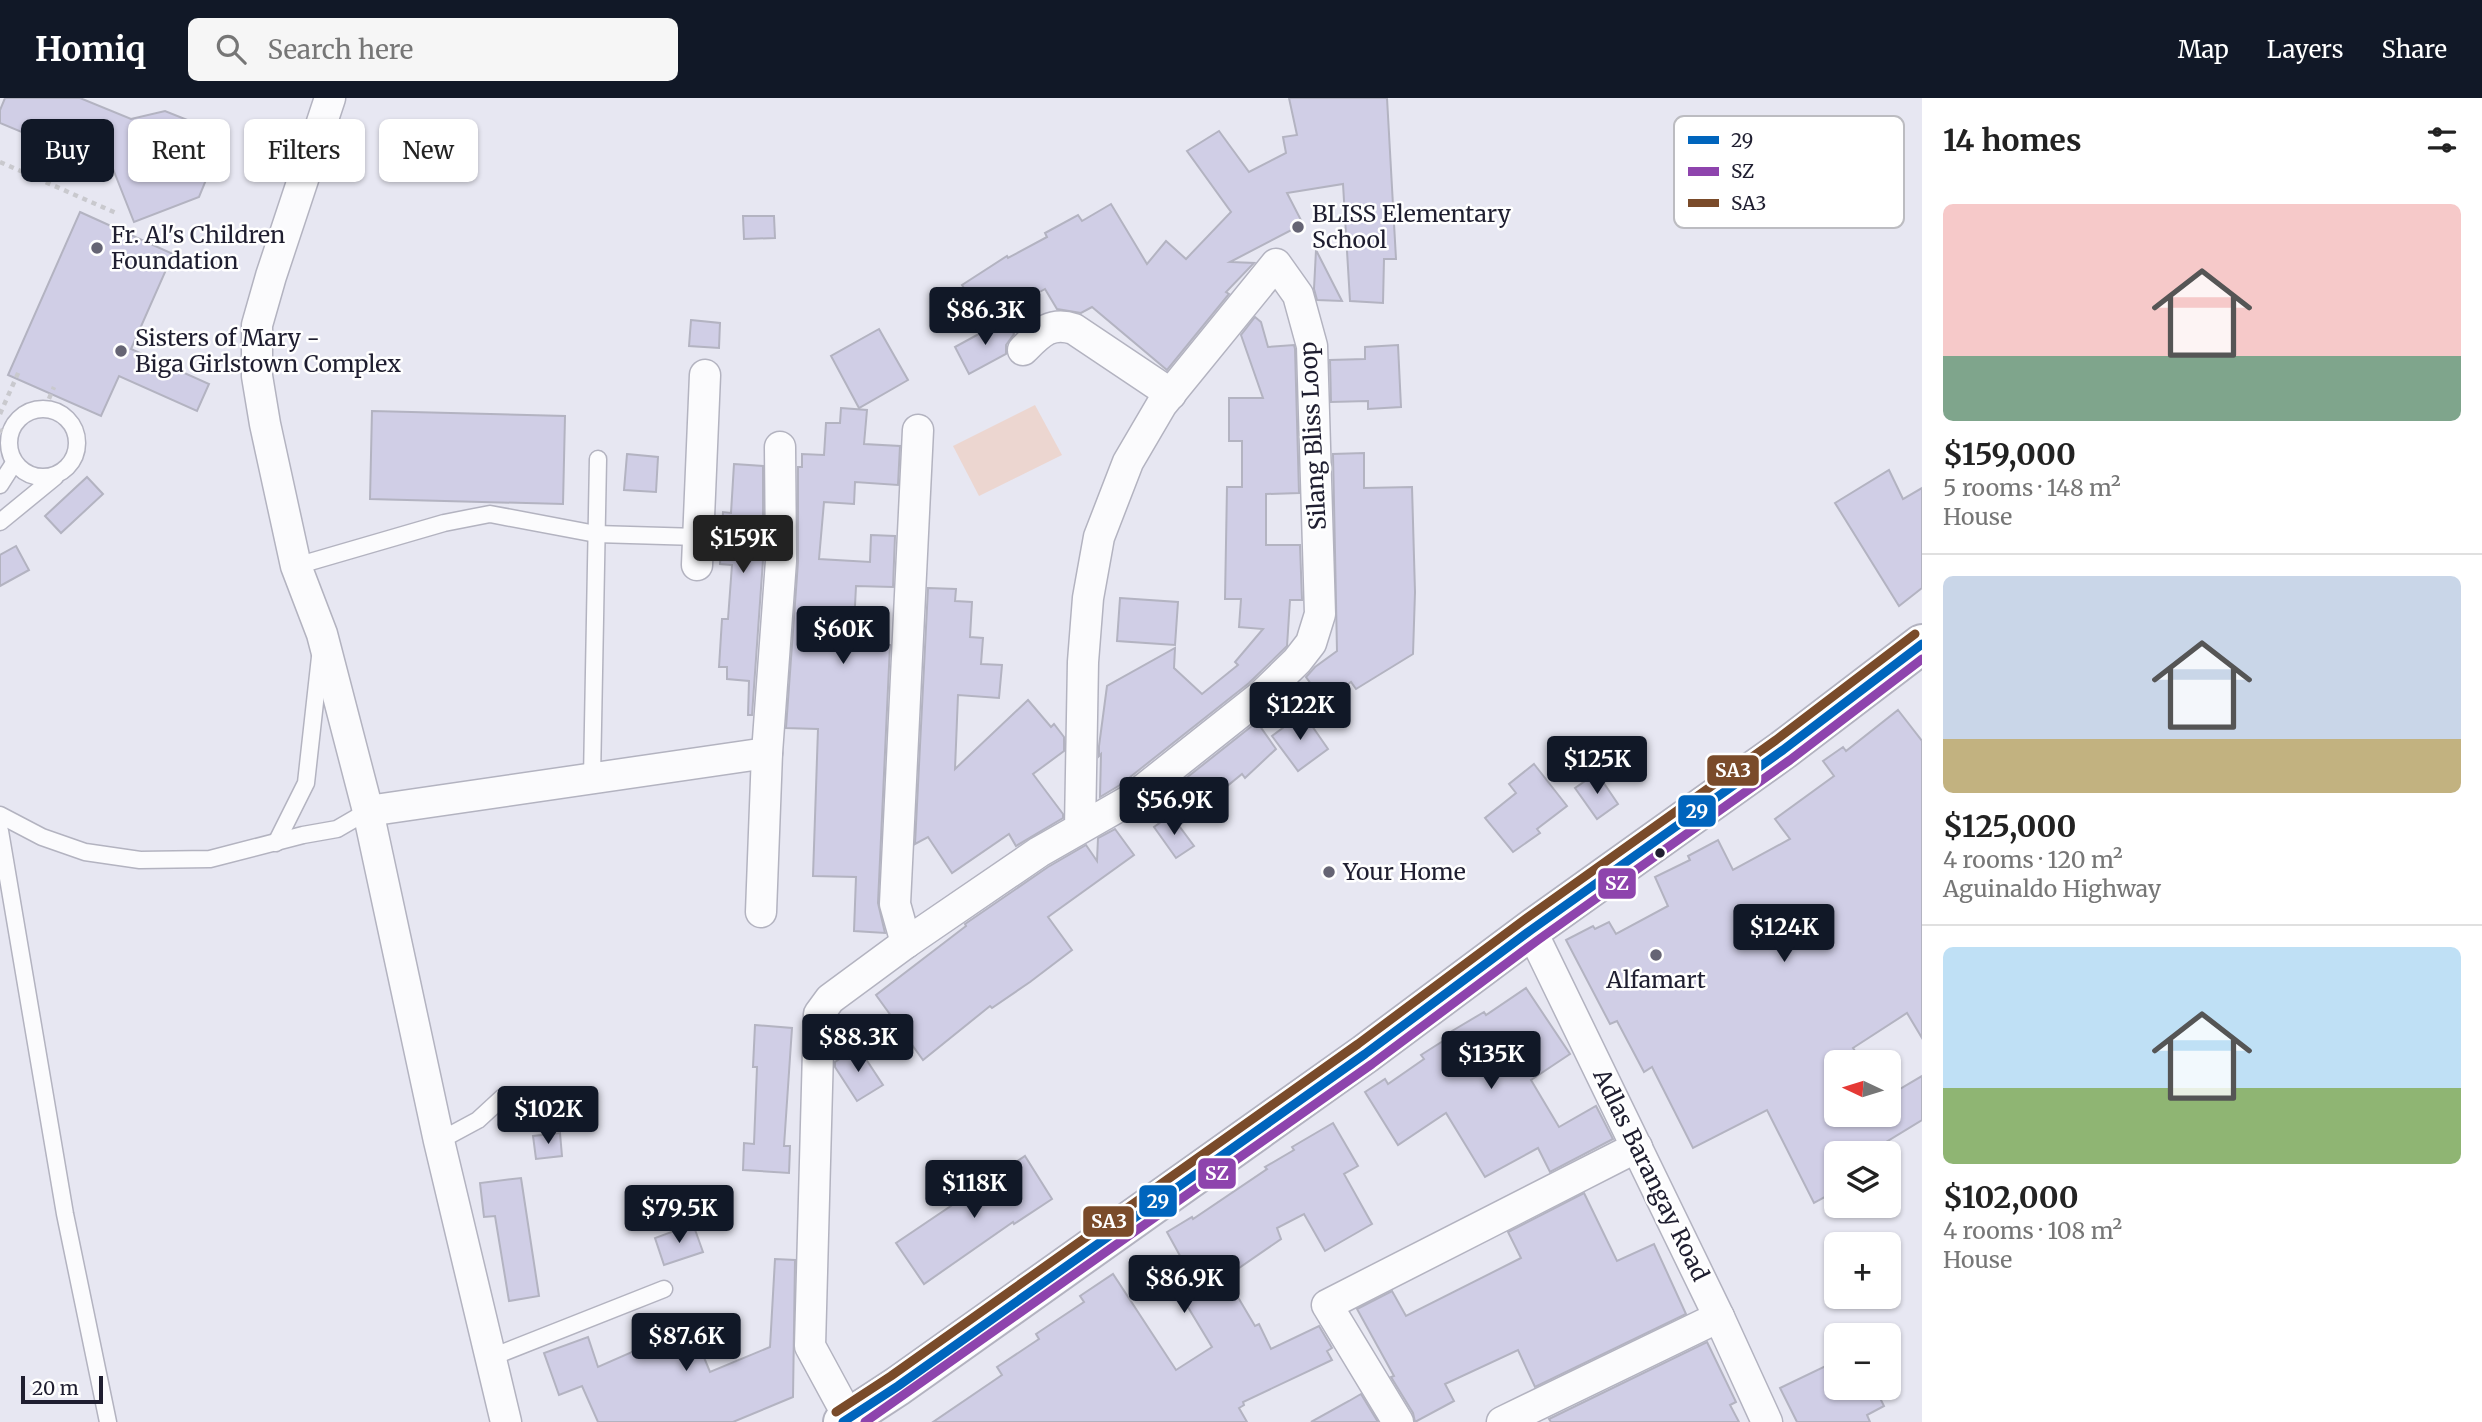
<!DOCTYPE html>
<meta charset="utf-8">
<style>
body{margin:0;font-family:Merriweather,serif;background:#f6f6f6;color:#222;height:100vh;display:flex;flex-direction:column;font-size:26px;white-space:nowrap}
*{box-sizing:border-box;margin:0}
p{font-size:23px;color:#767676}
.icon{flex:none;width:38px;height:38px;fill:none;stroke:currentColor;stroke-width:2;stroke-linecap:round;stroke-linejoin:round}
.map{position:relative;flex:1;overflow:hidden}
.details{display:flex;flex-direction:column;background:#fff;width:560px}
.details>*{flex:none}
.guide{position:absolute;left:21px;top:21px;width:665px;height:63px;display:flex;gap:14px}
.needle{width:46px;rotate:274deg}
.fabs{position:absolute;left:1824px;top:952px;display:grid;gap:14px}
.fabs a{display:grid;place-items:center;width:77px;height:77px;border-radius:10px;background:#fff;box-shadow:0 2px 5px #0004;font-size:35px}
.scale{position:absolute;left:21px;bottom:18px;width:82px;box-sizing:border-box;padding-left:7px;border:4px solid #1f1e30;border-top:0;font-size:19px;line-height:24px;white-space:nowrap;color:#1f1e30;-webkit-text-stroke:5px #fff;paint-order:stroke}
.price{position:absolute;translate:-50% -60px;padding:0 16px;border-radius:7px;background:#111827;color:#fff;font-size:23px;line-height:46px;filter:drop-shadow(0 2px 4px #0008)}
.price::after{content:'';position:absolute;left:50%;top:42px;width:21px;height:16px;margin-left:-10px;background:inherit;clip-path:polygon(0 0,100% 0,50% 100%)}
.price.current{background:#222;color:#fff}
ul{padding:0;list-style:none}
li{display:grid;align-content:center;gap:14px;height:371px;padding:0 21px}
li+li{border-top:2px solid #e0e0e0}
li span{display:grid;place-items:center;height:217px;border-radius:10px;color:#555}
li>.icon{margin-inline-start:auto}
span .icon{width:126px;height:126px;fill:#fffc;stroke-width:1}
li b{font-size:30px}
h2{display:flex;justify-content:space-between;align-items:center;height:84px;padding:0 21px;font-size:30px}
.tag{padding:0 24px;border-radius:10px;background:#fff;box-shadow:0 2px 5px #0004;font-size:24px;line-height:63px}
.tag.current{background:#111827;color:#fff}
header{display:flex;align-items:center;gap:42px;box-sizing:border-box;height:98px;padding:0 35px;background:#111827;color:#fff}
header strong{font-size:33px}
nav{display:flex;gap:38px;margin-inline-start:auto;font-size:24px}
.search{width:490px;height:63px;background:#f6f6f6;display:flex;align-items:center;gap:18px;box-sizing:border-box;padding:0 24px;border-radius:10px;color:#767676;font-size:26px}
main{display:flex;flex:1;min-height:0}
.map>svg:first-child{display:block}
</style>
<header>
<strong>Homiq</strong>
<div class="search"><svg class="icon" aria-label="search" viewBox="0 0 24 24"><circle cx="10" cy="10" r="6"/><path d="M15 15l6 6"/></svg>Search here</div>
<nav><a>Map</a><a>Layers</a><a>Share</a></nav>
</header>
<main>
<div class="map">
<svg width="1922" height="1324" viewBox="0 0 1922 1324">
<rect width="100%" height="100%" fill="#e7e7f2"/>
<path fill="#ecd6d0" d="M1035,307L1062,357L979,398L953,348Z"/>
<g fill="#d0cee6" stroke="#b3b3c1" stroke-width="2">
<path d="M5,0H80L131,21L165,13L200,27L215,60L199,99L134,124L98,33L86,61L0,25V12Z"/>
<path d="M1289,0H1387L1396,161H1384L1383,205L1350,203L1343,86L1287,95L1303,126L1230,164L1254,165L1226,194L1229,196L1167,272L1092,209L1081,215L1057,211L1045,191L986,224L962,187L1007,158L1008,160L1047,139L1045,135L1078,117L1082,123L1111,106L1147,166L1166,143L1186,161L1231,114L1187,53L1219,33L1249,74L1286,55L1283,39L1297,37Z"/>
<path d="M80,114L173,156L131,251L209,286L197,313L119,278L101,318L8,277Z"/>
<path d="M743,118H774L775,140L744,141Z"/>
<path d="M1316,152L1342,203L1317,202L1314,191Z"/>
<path d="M1255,219L1261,224L1268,249L1294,247L1295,251L1299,395L1266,396V447H1300L1302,502H1290L1287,548L1249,585L1120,687L1100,699L1101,656L1099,658V648L1107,588L1175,550L1174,570L1202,596L1238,567L1235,564L1263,531L1239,529L1241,501H1225L1227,389H1242V343H1229V300H1263L1241,237Z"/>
<path d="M1006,221L1014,236L1006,247V256L969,276L955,249Z"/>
<path d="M691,222L720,225L719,250L689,248Z"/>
<path d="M879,231L908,282L859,310L831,258Z"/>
<path d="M1398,247L1401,309L1368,311V303L1331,304L1330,262L1365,261V249Z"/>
<path d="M841,310L867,312L864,346L900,348L898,387L855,384L854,406L824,404L819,461L870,464L871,437L895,438L893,489L856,488L853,547H890L878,805L885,835L854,833L856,779L813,778L818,631L786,630L798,464V369H802V356L824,357L826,325H840Z"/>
<path d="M372,313L565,318L563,406L370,401Z"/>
<path d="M1364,355V390L1412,389L1415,494L1413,556L1356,591L1351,584L1324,604L1306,579L1315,569L1337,553L1333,356Z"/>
<path d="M627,356L658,359L656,394L624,392Z"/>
<path d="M734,366L763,368V462L752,617H748L749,583L727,581V569H719L722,521H728L732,467L720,466L723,414L731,415Z"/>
<path d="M1889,372L1903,401L1922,390V490L1899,508L1835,405Z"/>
<path d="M87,379L103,396L61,435L45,418Z"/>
<path d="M16,448L29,472L0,488V457Z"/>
<path d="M928,490L956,491L955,503L972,504L970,539L983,540L981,566L1002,567L999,600L958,597L955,671L1028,602L1051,629L1054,626L1064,639V653L1033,676L1063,716V720L1016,748L1009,736L952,775L928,739L915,746Z"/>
<path d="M1120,500L1178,504L1175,547L1117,543Z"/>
<path d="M1898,612L1922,643V940L1907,915L1853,950L1859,959L1850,964H1836V1017H1888V998L1922,978V1022L1883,1046L1887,1055H1836V1093L1814,1105L1767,1012L1693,1050L1652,969L1644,974L1617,923L1610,926L1566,842L1593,828L1595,831L1609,824L1616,836L1668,808L1655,779L1690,762L1688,758L1718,742L1733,772L1790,741L1775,721L1834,678L1823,663L1843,649L1846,653Z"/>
<path d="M1303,615L1328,651L1298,673L1272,638Z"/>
<path d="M1257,624L1276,651L1245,680L1242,676L1182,725L1161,700Z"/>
<path d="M1534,666L1567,708L1537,731L1540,735L1513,754L1485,720L1516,695L1509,686Z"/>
<path d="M1597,675L1618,706L1597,721L1575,690Z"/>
<path d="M1171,717L1194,748L1176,760L1154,729Z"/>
<path d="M1115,731L1134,757L1048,819L1072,852L1030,884L992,910L990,908L923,962L876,897L966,828L965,826L1048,769L1086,747L1097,763L1098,740Z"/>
<path d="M1526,890L1570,956L1531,982L1559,1029L1596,1008L1613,1041L1550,1074L1538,1050L1485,1079L1446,1015L1398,1047L1365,994L1385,981L1388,986L1424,961L1421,957L1454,936L1452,933L1484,914L1486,917Z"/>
<path d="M755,927L792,930L784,1048H790L789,1075L743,1072L744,1045L754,1046L757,969H753Z"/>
<path d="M858,949L883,987L857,1003L835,969V964Z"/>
<path d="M1333,1025L1358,1068L1344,1076L1372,1126L1325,1153L1304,1116L1277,1130L1281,1141L1226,1179L1255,1228L1259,1226L1271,1251L1319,1228L1332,1250L1327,1253L1332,1262L1243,1304L1244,1307L1239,1310L1247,1324H933L1002,1277L997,1269L1039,1241L1036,1236L1084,1204L1080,1198L1113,1176L1176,1272L1212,1249L1174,1186L1190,1176L1167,1134L1192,1119L1193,1121L1267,1071L1265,1069L1294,1052L1292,1049Z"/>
<path d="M560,1035L562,1058L536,1061L533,1038Z"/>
<path d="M1025,1058L1052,1101L1014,1126L1013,1124L924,1186L896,1145Z"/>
<path d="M521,1080L539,1198L509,1203L495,1118L484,1119L480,1085Z"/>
<path d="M1584,1095L1617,1163L1654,1146L1686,1216L1535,1289L1518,1252L1445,1286L1454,1303L1415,1324L1413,1315L1391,1279L1394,1278L1357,1211L1392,1193L1406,1218L1521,1160L1508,1134Z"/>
<path d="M693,1126L703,1154L664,1167L655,1140Z"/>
<path d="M775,1161L795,1162L793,1299L733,1324H598L582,1288L559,1297L544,1255L588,1239L598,1269L691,1228L710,1274L770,1249Z"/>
<path d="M1707,1244L1736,1304L1730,1307L1739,1324H1551L1549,1321Z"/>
<path d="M1836,1263V1290H1875L1884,1308L1867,1317L1870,1324H1797L1780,1290Z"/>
<path d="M1361,1296L1378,1324H1311L1349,1303Z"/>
</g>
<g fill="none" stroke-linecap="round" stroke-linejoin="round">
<defs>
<g id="lane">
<circle cx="43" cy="345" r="34"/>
<path d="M0,387L14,365"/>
<path d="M0,424L55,379"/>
<path d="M296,468L444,425L490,416L596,436L698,439"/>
<path d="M592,681L598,361"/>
<path d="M0,717L42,739L85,754L140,762L210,761L303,737L337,731L368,713"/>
<path d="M0,733L65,1116L108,1324"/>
<path d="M276,745L306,685L320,559"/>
<path d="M439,1043L478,1022L503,999"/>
<path d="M492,1259L664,1191"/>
</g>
<g id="street">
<path d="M330,0L271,178L257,227V278L265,326L296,468L322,536L368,713L439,1043L506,1324"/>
<path d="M1023,252C1039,236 1050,223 1074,231L1171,296"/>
<path d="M697,467L705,277"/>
<path d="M368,713L767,655"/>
<path d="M761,814L767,655L781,463L780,349"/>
<path d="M1531,832L1719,1219L1767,1324"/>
<path d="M906,845L895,806L918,332"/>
<path d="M849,1320L810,1248L819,916L830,901L906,845L1039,754L1130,702L1261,598L1297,563L1311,545L1320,516L1312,248L1298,197L1276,166L1162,306L1128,364L1099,439L1088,500L1083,564L1080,730"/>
<path d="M1398,1324L1327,1207L1637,1049"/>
<path d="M1502,1324L1719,1219"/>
</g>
<path id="primary" d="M843,1324L898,1288L1365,956L1531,832L1783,652L1922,546"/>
</defs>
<use href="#lane" stroke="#b3b3c0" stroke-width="19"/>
<use href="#street" stroke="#b3b3c0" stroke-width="33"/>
<use href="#primary" stroke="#b3b3c0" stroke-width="42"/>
<g stroke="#c9c9ce" stroke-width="4.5" stroke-dasharray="5 5" stroke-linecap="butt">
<path d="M0,64L116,115"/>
<path d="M45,310L54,289"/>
<path d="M0,316L19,273"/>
<path d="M0,332L9,336"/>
</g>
<use href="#lane" stroke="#fbfbfd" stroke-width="16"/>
<use href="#street" stroke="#fbfbfd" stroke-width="30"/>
<use href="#primary" stroke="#fbfbfd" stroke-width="38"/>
<defs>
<path id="bus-1" d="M843,1324L898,1288L1365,956L1531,832L1783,652L1922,546"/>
<path id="bus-2" d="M865,1324L1372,966L1538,842L1790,662L1922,561"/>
<path id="bus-3" d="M836,1314L891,1278L1358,946L1524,822L1776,642L1915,536"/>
</defs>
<use href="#bus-1" stroke="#fff" stroke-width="14"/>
<use href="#bus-2" stroke="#fff" stroke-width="14"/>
<use href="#bus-3" stroke="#fff" stroke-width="14"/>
<use href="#bus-1" stroke="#0065bd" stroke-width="9"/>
<use href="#bus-2" stroke="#8e44ad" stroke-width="9"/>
<use href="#bus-3" stroke="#7a4b2a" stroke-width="9"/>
</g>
<g fill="#656474" stroke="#fff" stroke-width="2.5">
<circle cx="1298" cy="129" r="7"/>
<circle cx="97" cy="150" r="7"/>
<circle cx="121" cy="253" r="7"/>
<circle cx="1329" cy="774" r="7"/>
<circle cx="1656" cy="857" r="7"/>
</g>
<circle fill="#1f1e30" stroke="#fff" stroke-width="2.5" cx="1660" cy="755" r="6"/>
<g text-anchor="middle" stroke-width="5" stroke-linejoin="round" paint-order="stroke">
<g font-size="23" fill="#1f1e30" stroke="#fff" text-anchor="start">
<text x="1312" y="124">BLISS Elementary<tspan x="1312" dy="26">School</tspan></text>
<text x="111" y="145">Fr. Al's Children<tspan x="111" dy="26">Foundation</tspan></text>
<text x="135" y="248">Sisters of Mary -<tspan x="135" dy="26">Biga Girlstown Complex</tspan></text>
<text x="1343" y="782">Your Home</text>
<text x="1656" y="890" text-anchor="middle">Alfamart</text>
</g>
<g font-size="23" fill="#1f1e30" stroke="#fff">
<text transform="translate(1313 338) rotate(-93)" y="8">Silang Bliss Loop</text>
<text transform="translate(1651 1077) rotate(64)" y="8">Adlas Barangay Road</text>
</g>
</g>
<rect x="1674" y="18" width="230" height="112" rx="10" fill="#fff" stroke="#bcbcc1" stroke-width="2"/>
<rect x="1688" y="38" width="31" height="8" fill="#0065bd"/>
<rect x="1688" y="69" width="31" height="9" fill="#8e44ad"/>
<rect x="1688" y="101" width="31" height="8" fill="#7a4b2a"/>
<g font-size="19" fill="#1f1e30">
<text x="1731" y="49">29</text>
<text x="1731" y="80">SZ</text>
<text x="1731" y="112">SA3</text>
</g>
<g stroke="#fff" stroke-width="2.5">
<rect x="1706" y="656" width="54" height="33" rx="7" fill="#7a4b2a"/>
<rect x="1677" y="696" width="40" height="34" rx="7" fill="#0065bd"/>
<rect x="1597" y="769" width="40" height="33" rx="7" fill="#8e44ad"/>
<rect x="1197" y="1059" width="40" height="33" rx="7" fill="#8e44ad"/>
<rect x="1138" y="1086" width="40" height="34" rx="7" fill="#0065bd"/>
<rect x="1082" y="1107" width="53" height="33" rx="7" fill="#7a4b2a"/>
</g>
<g font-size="19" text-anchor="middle" font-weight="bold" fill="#fff">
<text x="1733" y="679">SA3</text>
<text x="1697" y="720">29</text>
<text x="1617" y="792">SZ</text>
<text x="1217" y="1082">SZ</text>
<text x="1158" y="1110">29</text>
<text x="1109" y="1130">SA3</text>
</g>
</svg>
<div class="fabs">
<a><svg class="needle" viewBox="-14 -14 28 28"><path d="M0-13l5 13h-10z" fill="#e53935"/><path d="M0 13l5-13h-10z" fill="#767676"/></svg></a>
<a><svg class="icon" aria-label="layers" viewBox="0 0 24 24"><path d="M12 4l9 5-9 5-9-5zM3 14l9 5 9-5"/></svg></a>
<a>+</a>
<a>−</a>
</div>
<div class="scale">20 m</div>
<b class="price" style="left:985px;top:249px">$86.3K</b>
<b class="price current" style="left:743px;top:477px">$159K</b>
<b class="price" style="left:843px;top:568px">$60K</b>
<b class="price" style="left:1300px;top:644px">$122K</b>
<b class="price" style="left:1597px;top:698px">$125K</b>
<b class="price" style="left:1174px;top:739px">$56.9K</b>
<b class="price" style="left:1784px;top:866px">$124K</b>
<b class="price" style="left:858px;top:976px">$88.3K</b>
<b class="price" style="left:1491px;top:993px">$135K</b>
<b class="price" style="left:548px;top:1048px">$102K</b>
<b class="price" style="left:974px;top:1122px">$118K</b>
<b class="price" style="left:679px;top:1147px">$79.5K</b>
<b class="price" style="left:1184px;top:1217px">$86.9K</b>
<b class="price" style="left:686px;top:1275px">$87.6K</b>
<div class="guide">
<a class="tag current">Buy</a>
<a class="tag">Rent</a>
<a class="tag">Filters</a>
<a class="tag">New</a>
</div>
</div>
<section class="details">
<h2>14 homes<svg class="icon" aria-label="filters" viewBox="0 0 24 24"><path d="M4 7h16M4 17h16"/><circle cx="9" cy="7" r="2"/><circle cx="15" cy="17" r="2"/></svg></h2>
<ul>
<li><span style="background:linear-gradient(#f6c9c9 70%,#7fa58c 0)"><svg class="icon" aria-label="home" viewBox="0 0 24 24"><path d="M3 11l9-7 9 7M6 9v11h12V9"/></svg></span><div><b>$159,000</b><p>5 rooms · 148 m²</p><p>House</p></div></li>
<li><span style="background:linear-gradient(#c9d6e8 75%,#c2b280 0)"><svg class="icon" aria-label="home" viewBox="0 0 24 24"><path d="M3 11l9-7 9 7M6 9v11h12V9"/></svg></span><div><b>$125,000</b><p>4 rooms · 120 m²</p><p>Aguinaldo Highway</p></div></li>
<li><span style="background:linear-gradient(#bfe0f5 65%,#8fb573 0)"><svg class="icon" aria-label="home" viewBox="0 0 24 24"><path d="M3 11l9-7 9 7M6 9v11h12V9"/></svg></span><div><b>$102,000</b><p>4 rooms · 108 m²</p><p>House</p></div></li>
</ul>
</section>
</main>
